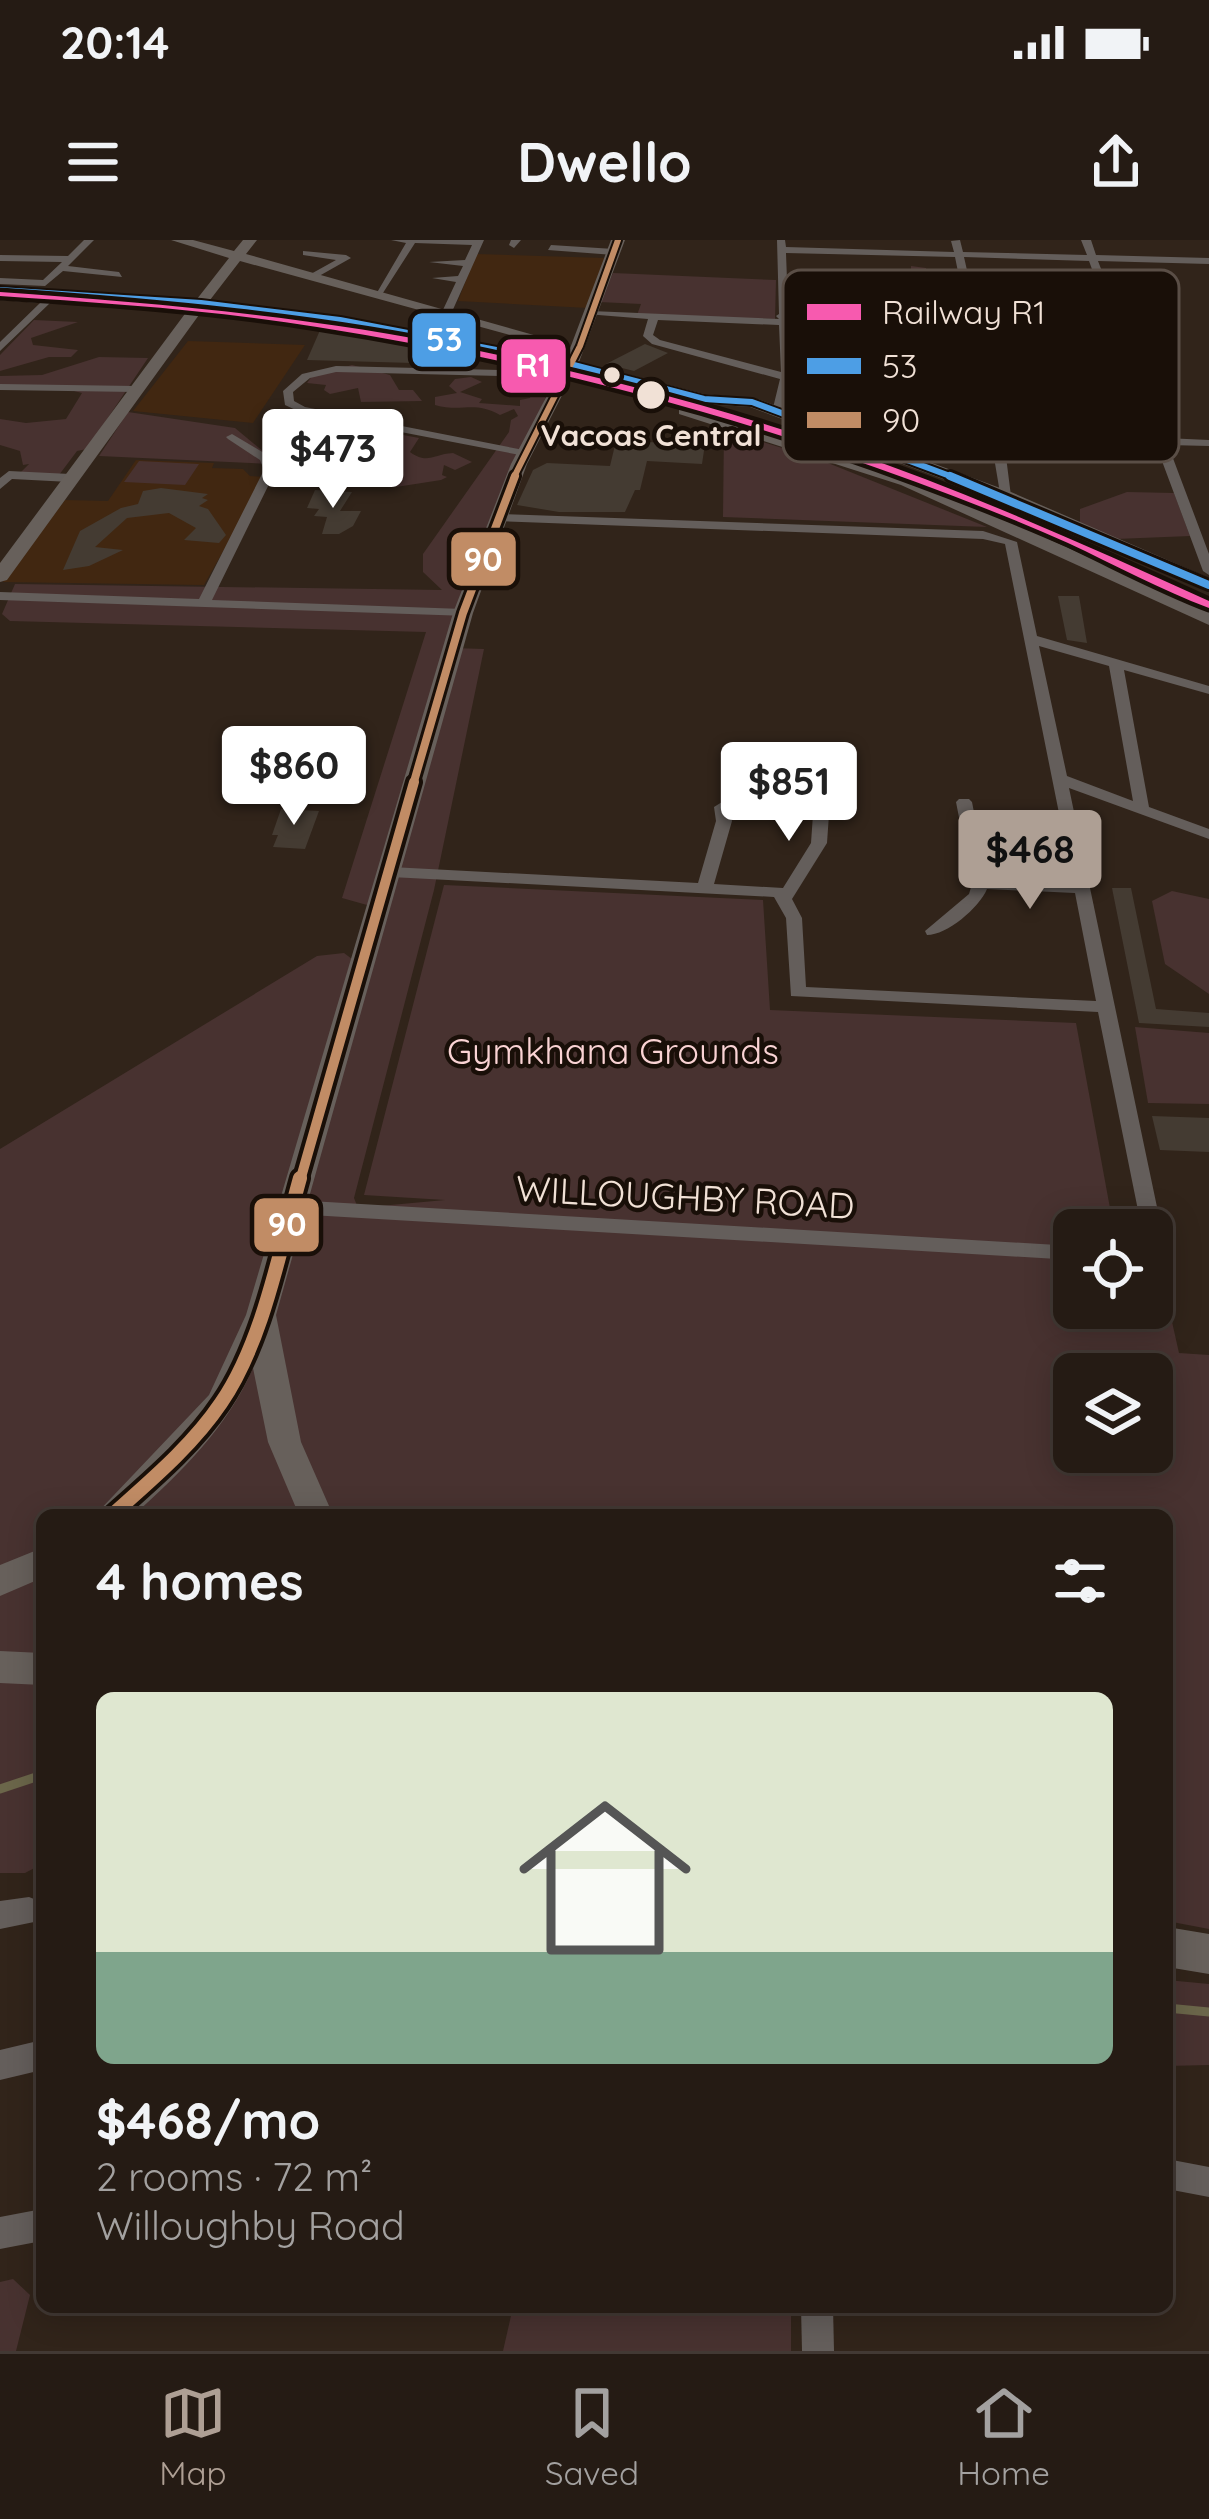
<!DOCTYPE html>
<meta charset="utf-8">
<style>
body{margin:0;font-family:Quicksand,sans-serif;background:#312822;color:#f1f3f6;height:100vh;display:flex;flex-direction:column;font-size:45px;white-space:nowrap}
*{box-sizing:border-box;margin:0}
p{font-size:39px;color:#a3a1a0}
.icon{flex:none;width:66px;height:66px;fill:none;stroke:currentColor;stroke-width:2;stroke-linecap:round;stroke-linejoin:round}
.map{position:relative;flex:1;overflow:hidden}
.side{position:absolute;left:36px;top:1269px;width:1137px;height:804px;display:flex;flex-direction:column;background:#251b14;border-radius:18px;box-shadow:0 6px 30px #0003,0 0 0 3px #423934}
.side>*{flex:none}
.fabs{position:absolute;left:1053px;top:969px;display:grid;gap:24px}
.fabs a{display:grid;place-items:center;width:120px;height:120px;border-radius:18px;background:#251b14;box-shadow:0 6px 30px #0003,0 0 0 3px #423934;font-size:60px}
.price{position:absolute;translate:-50% -102px;padding:0 27px;border-radius:12px;background:#fff;color:#222;font-size:39px;line-height:78px;filter:drop-shadow(0 3px 6px #0008)}
.price::after{content:'';position:absolute;left:50%;top:72px;width:36px;height:27px;margin-left:-18px;background:inherit;clip-path:polygon(0 0,100% 0,50% 100%)}
.price.selected{background:#ae9f94;color:#111}
ul{padding:0;list-style:none}
li{display:grid;align-content:center;gap:24px;height:636px;padding:0 60px}
li span{display:grid;place-items:center;height:372px;border-radius:18px;color:#555}
li>.icon{margin-inline-start:auto}
span .icon{width:216px;height:216px;fill:#fffc;stroke-width:1}
li b{font-size:51px}
h2{display:flex;justify-content:space-between;align-items:center;height:144px;padding:0 60px;font-size:51px}
.status{display:flex;justify-content:space-between;align-items:center;height:84px;padding:0 60px;background:#251b14;direction:ltr}
.status svg{height:33px;fill:currentColor}
header{display:flex;justify-content:space-between;align-items:center;height:156px;padding:0 60px;background:#251b14;font-size:54px;font-weight:800}
.tabs{display:flex;justify-content:space-around;align-items:center;height:168px;border-top:3px solid #423934;background:#251b14;font-size:33px;color:#a3a1a0}
.tabs a{display:grid;justify-items:center;gap:6px}
.tabs .selected{color:#ae9f94}
.map>svg:first-child{display:block}
</style>
<div class="status"><b>20:14</b><svg viewBox="0 0 49 12"><path d="M0 12V9h3v3zM5 12V6h3v6zM10 12V3h3v9zM15 12V0h3v12zM26 1h20v11H26zM47 4h2v5h-2z"/></svg></div>
<header><svg class="icon" aria-label="menu" viewBox="0 0 24 24"><path d="M4 6h16M4 12h16M4 18h16"/></svg>Dwello<svg class="icon" aria-label="share" viewBox="0 0 24 24"><path d="M12 15V3M7 8l5-5 5 5M5 13v7h14v-7"/></svg></header>
<div class="map">
<svg width="1209" height="2111" viewBox="0 0 1209 2111">
<rect width="100%" height="100%" fill="#31241a"/>
<g fill="#412711">
<path d="M476,14L606,18L588,68L458,61Z"/>
<path d="M188,101L305,105L253,183L133,171Z"/>
<path d="M136,220L214,223L212,228L243,229L250,236L265,237L204,345L3,342L65,260L108,261Z"/>
</g>
<g fill="#483230" fill-rule="evenodd">
<path d="M911,26L926,28L928,39L960,42L964,65L943,64L942,58L872,50L884,41L911,39Z"/>
<path d="M613,33L776,40L775,79L637,75L641,64L599,62Z"/>
<path d="M34,80L78,82L31,98L33,105L78,110L71,117H49L0,131V115Z"/>
<path d="M99,117L148,118L87,209L77,211L59,235L20,233L29,224L23,225L20,211L0,205V179L26,183L66,179L82,153L58,147L0,149V136L42,135Z"/>
<path d="M352,125L390,135L399,150H413L422,161L361,162L358,148L330,154L324,150L326,145L307,143L312,136Z"/>
<path d="M471,137L482,142L460,152L482,159L479,163L520,166V160L530,158L534,137L552,140L453,408L484,409L434,650L354,958L358,968L445,960L364,955L444,645L763,660L770,770L1076,783L1114,990L1065,994L1074,1021V1068H1152V1027L1160,1028L1179,1113L1209,1115V1689L1167,1681V1275H42V1424L0,1422V909L317,716L344,713L352,719L385,670L342,658L426,392L10,381L2,374L15,344L442,350L423,332V314L509,192L511,180L518,176L514,169L500,175C473,160 463,173 435,165V157L457,153L449,146L455,139ZM1074,1134H1152V1212H1074Z"/>
<path d="M128,172L235,188L271,218L272,224L99,216Z"/>
<path d="M724,190L818,219L987,287L723,277Z"/>
<path d="M398,194L419,198L410,212C428,225 433,214 453,213L472,222L455,230L444,225L442,235L447,237L441,240L396,247L386,228L396,206C357,206 304,238 271,210C327,181 353,214 398,194Z"/>
<path d="M139,221L198,224H199L185,245L124,242Z"/>
<path d="M1127,252L1174,253L1190,296L1116,299L1080,283V269Z"/>
<path d="M1172,651L1209,659V754L1165,724L1152,661Z"/>
<path d="M1135,787L1209,793V864L1148,863Z"/>
<path d="M0,1438L42,1440V1624L25,1633H0Z"/>
<path d="M1167,1740L1209,1744V1825L1167,1826Z"/>
<path d="M13,2039L30,2055L16,2111H0V2042Z"/>
<path d="M513,2067H791V2111H503Z"/>
</g>
<g fill="none" stroke-linecap="round" stroke-linejoin="round">
<g stroke="#6b664a" stroke-width="9">
<path d="M0,1549L42,1535"/>
<path d="M1167,1768L1209,1772"/>
</g>
</g>
<g fill="#443b32">
<path d="M321,88L356,95L454,113L448,124L307,120Z"/>
<path d="M645,104L668,113L634,131L606,124Z"/>
<path d="M616,201L705,204L702,224L647,221L640,250H635L625,272H559L517,265L533,230L547,223L610,226Z"/>
<path d="M161,248L208,254L202,258L208,260L199,266L208,269L226,295L219,303L184,300L196,288L169,273L127,278L95,307L123,310L89,326L63,330L80,291L121,268L138,264L143,251Z"/>
<path d="M315,250L352,252L340,271H361L353,286L339,294H322L327,277L314,276L319,269L307,268Z"/>
<path d="M1058,356H1079L1087,403L1067,400Z"/>
<path d="M281,569L319,571L305,609L273,607L278,595H272Z"/>
<path d="M1112,648H1131L1156,769L1209,773V787L1139,783Z"/>
<path d="M1152,876L1209,878V912L1160,910Z"/>
</g>
<g fill="none" stroke-linecap="round" stroke-linejoin="round">
<g fill="#645e5b" fill-rule="evenodd">
<path d="M84,0H94L68,26L119,32L122,37L63,31L45,46L0,44V38L43,40L62,22L0,21V15L68,16Z"/>
<path d="M391,0H484L451,74L442,72L456,42L432,38L458,36L463,26L429,22L465,20L472,5L415,3L381,56H375L406,3Z"/>
<path d="M511,0H521L514,8L509,5Z"/>
<path d="M777,0H785L786,7L954,12L951,1L960,0L963,12L1087,15L1081,0H1091L1096,15L1209,18V24L1098,21L1108,47L1176,52L1171,55L1111,53L1165,198L1209,200V206L1168,205L1209,314V335L1203,331L1156,205L1004,201L1011,256L1001,259L983,152L938,151L933,148L938,145L982,146L975,113L923,111L924,132L919,135L914,132L913,111L790,108L791,137L784,172L778,175L772,172L780,139L652,104L643,96L648,79L586,74L591,71L779,79L776,76L779,74ZM786,13L955,17L973,106L790,102L789,79L836,81L841,78L789,73L787,46L853,49L858,46L787,40ZM964,17L1089,21L1108,73L976,70ZM977,76L1110,79L1122,110L984,107ZM658,80L779,85L781,132L660,100L653,95ZM985,113L1124,116L1154,198L1003,194L992,143L1082,145L1087,142L1082,139L990,137Z"/>
<path d="M551,5L614,9L619,12L614,15L548,10Z"/>
<path d="M303,11L346,15L351,18L312,40L309,35L336,20L303,15Z"/>
<path d="M0,54L195,67L200,70L195,73L50,63L0,111V102L40,63L0,60Z"/>
<path d="M336,126L539,131L565,139L560,142L539,137L336,132L310,138L293,152L294,161L305,167L529,211V215L525,216L302,173L285,165L283,151L302,134Z"/>
<path d="M0,144L135,146L140,149L135,152L0,150Z"/>
<path d="M846,155L906,161L911,164L906,167L854,165L848,195L842,198L836,195Z"/>
<path d="M232,194L269,216L276,230L212,360L463,369L468,370V376L0,360V352L199,359L264,230L260,220L228,199L226,197Z"/>
<path d="M9,231L70,234L76,238L70,242L12,239L0,249V238Z"/>
<path d="M499,274L983,291L1017,302L1037,396L1209,446V454L1124,430L1149,567L1209,589V599L1069,548L1165,1005L1159,1019L1152,1021V990H1142L1098,772L791,756L786,678L774,657L391,637L383,632L391,627L698,643L716,581L714,567L722,562L730,567L732,581L714,644L783,648L811,603L814,560L822,555L830,560L827,603L792,659L802,678L806,747L1096,761L1075,653L987,649C979,668 947,695 927,695L925,691L969,654L972,644L956,562L959,559H969L972,562L987,639L1073,643L1005,304L983,299L495,281V275ZM1039,406L1109,426L1133,561L1067,536Z"/>
<path d="M293,960L1074,1006V1020L293,974L283,967Z"/>
<path d="M29,1657L39,1661L42,1669L39,1681L0,1689V1661Z"/>
<path d="M42,1800V1830L0,1840V1810Z"/>
<path d="M1167,1919L1209,1927V1957L1167,1949Z"/>
<path d="M42,1969V2001L0,2009V1977Z"/>
<path d="M801,2067H833L834,2111H802Z"/>
</g>
<g fill="#67605b" fill-rule="evenodd">
<path d="M171,0H193L234,11L243,0H257L246,14L562,103L550,106L240,21L210,60L340,76L566,119L611,0H625L579,122L704,154L758,159L1011,252L1209,338V351L999,260L750,167L704,164L575,130L527,224L473,373L276,1075L301,1202L333,1275H299L268,1202L253,1128C227,1188 182,1231 134,1275H95L209,1155L246,1075L453,373L511,224L562,127L340,84L204,68L7,340L0,342V323L190,67L0,54V46L197,59L229,18Z"/>
<path d="M679,168L913,237L1209,372V385L901,245L679,174Z"/>
<path d="M42,1308V1338L0,1356V1325Z"/>
<path d="M0,1411L42,1413V1445L0,1443Z"/>
<path d="M1167,1687L1209,1694V1734L1167,1727Z"/>
</g>
<defs>
<path id="bus-1-far1" d="M0,50L201,63L340,80L570,124L704,159L752,162L958,239"/>
<path id="bus-1" d="M950,236L1209,345"/>
<path id="bus-2-far3" d="M513,239L580,106L618,0"/>
<path id="bus-2-far2" d="M413,545L463,373L515,236"/>
<path id="bus-2-far1" d="M300,941L414,542"/>
<path id="bus-2" d="M112,1275C150,1241 192,1206 221,1163C263,1102 280,1009 300,938"/>
</defs>
<use href="#bus-1-far1" stroke="#190f08" stroke-width="10"/>
<use href="#bus-1" stroke="#190f08" stroke-width="14"/>
<use href="#bus-2-far3" stroke="#190f08" stroke-width="10"/>
<use href="#bus-2-far2" stroke="#190f08" stroke-width="14"/>
<use href="#bus-2-far1" stroke="#190f08" stroke-width="18"/>
<use href="#bus-2" stroke="#190f08" stroke-width="22"/>
<use href="#bus-1-far1" stroke="#4d9ee5" stroke-width="6"/>
<use href="#bus-1" stroke="#4d9ee5" stroke-width="8"/>
<use href="#bus-2-far3" stroke="#c18c65" stroke-width="6"/>
<use href="#bus-2-far2" stroke="#c18c65" stroke-width="8"/>
<use href="#bus-2-far1" stroke="#c18c65" stroke-width="10"/>
<use href="#bus-2" stroke="#c18c65" stroke-width="14"/>
<defs>
<path id="rail-1" d="M0,52C158,63 315,77 470,109C624,141 777,183 925,239C1021,276 1115,318 1209,361V368C1161,350 1115,325 1068,303C1019,281 967,261 916,242C722,170 521,119 317,87C212,70 106,63 0,56Z"/>
</defs>
<use href="#rail-1" stroke="#190f08" stroke-width="9"/>
<use href="#rail-1" fill="#f75aaf" fill-rule="evenodd"/>
</g>
<g fill="#f1e1d6" stroke="#190f08" stroke-width="4.5">
<circle cx="612" cy="135" r="10"/>
<circle cx="651" cy="155" r="16"/>
</g>
<g text-anchor="middle" stroke-width="9" stroke-linejoin="round" paint-order="stroke">
<g font-size="30" font-weight="bold" fill="#f1e1d6" stroke="#190f08">
<text x="651" y="206">Vacoas Central</text>
</g>
<g font-size="36" fill="#fad3d4" stroke="#190f08">
<text x="613" y="824">Gymkhana Grounds</text>
</g>
<g font-size="36" fill="#f1e1d6" stroke="#190f08">
<text transform="translate(685 957) rotate(3)" y="13">WILLOUGHBY ROAD</text>
</g>
</g>
<rect x="783" y="30" width="396" height="192" rx="18" fill="#190f08" stroke="#5a4e46" stroke-width="3"/>
<rect x="807" y="64" width="54" height="16" fill="#f75aaf"/>
<rect x="807" y="118" width="54" height="16" fill="#4d9ee5"/>
<rect x="807" y="172" width="54" height="16" fill="#c18c65"/>
<g font-size="33" fill="#f1e1d6">
<text x="882" y="84">Railway R1</text>
<text x="882" y="138">53</text>
<text x="882" y="192">90</text>
</g>
<g stroke="#190f08" stroke-width="4.5">
<rect x="410" y="71" width="68" height="58" rx="12" fill="#4d9ee5"/>
<rect x="499" y="97" width="69" height="58" rx="12" fill="#f75aaf"/>
<rect x="449" y="290" width="69" height="58" rx="12" fill="#c18c65"/>
<rect x="252" y="956" width="69" height="58" rx="12" fill="#c18c65"/>
</g>
<g font-size="33" text-anchor="middle" font-weight="bold" fill="#fff">
<text x="444" y="111">53</text>
<text x="533" y="137">R1</text>
<text x="483" y="331">90</text>
<text x="287" y="996">90</text>
</g>
</svg>
<div class="fabs">
<a><svg class="icon" aria-label="locate" viewBox="0 0 24 24"><circle cx="12" cy="12" r="6"/><path d="M12 2v4M12 18v4M2 12h4M18 12h4"/></svg></a>
<a><svg class="icon" aria-label="layers" viewBox="0 0 24 24"><path d="M12 4l9 5-9 5-9-5zM3 14l9 5 9-5"/></svg></a>
</div>
<b class="price" style="left:333px;top:271px">$473</b>
<b class="price" style="left:294px;top:588px">$860</b>
<b class="price" style="left:789px;top:604px">$851</b>
<b class="price selected" style="left:1030px;top:672px">$468</b>
<section class="side">
<h2>4 homes<svg class="icon" aria-label="filters" viewBox="0 0 24 24"><path d="M4 7h16M4 17h16"/><circle cx="9" cy="7" r="2"/><circle cx="15" cy="17" r="2"/></svg></h2>
<ul>
<li><span style="background:linear-gradient(#dfe7d0 70%,#7fa58c 0)"><svg class="icon" aria-label="home" viewBox="0 0 24 24"><path d="M3 11l9-7 9 7M6 9v11h12V9"/></svg></span><div><b>$468/mo</b><p>2 rooms · 72 m²</p><p>Willoughby Road</p></div></li>
</ul>
</section>
</div>
<nav class="tabs">
<a class="selected"><svg class="icon" aria-label="map" viewBox="0 0 24 24"><path d="M3 6l6-2 6 2 6-2v14l-6 2-6-2-6 2zM9 4v14M15 6v14"/></svg>Map</a>
<a><svg class="icon" aria-label="saved" viewBox="0 0 24 24"><path d="M7 4h10v16l-5-4-5 4z"/></svg>Saved</a>
<a><svg class="icon" aria-label="home" viewBox="0 0 24 24"><path d="M3 11l9-7 9 7M6 9v11h12V9"/></svg>Home</a>
</nav>
